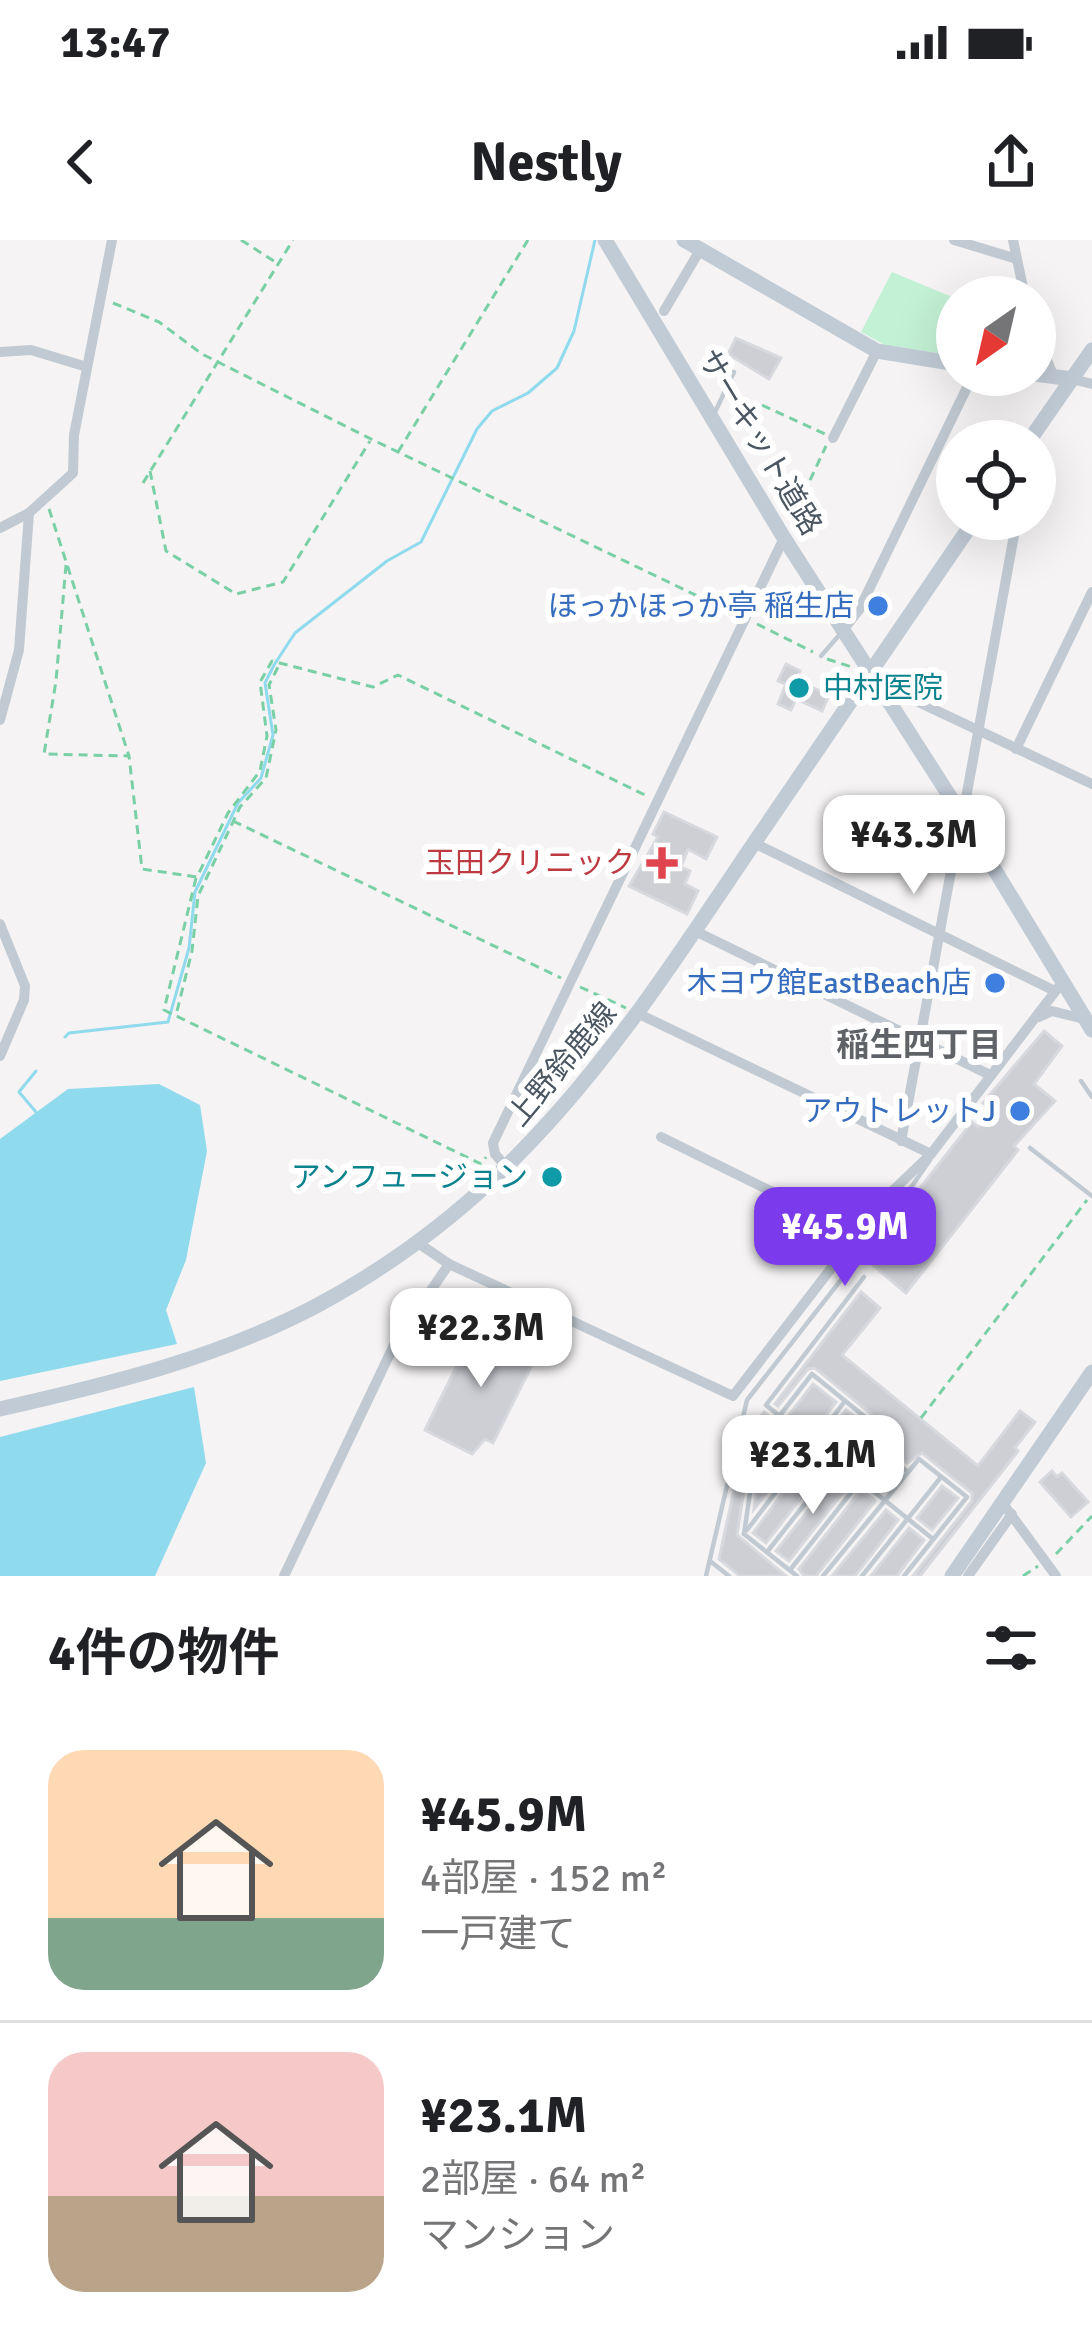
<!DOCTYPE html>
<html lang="ja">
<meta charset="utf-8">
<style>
body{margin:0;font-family:Signika,"Noto Sans JP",sans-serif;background:#f6f6f6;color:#202124;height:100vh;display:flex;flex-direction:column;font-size:45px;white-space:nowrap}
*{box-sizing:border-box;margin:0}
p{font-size:39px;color:#757577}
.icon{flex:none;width:66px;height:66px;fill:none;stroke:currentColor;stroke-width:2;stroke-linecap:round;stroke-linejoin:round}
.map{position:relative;height:1336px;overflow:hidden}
.side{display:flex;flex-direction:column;background:#fff;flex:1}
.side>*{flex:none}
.needle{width:78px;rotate:214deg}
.controls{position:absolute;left:936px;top:36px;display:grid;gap:24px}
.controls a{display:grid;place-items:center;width:120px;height:120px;border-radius:50%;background:#fff;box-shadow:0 12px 48px #0002;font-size:60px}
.price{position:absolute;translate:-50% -102px;padding:0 27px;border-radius:24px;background:#fff;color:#222;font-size:39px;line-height:78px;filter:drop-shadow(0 3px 6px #0008)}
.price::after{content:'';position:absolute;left:50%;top:72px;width:36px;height:27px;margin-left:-18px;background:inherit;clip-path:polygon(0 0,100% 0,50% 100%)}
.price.current{background:#7c3aed;color:#fff}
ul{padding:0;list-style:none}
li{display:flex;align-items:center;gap:36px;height:300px;padding:0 48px}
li+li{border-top:3px solid #e0e0e0}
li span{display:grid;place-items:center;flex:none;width:336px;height:240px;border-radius:36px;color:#555}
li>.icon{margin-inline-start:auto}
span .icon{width:144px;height:144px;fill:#fffc;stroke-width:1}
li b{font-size:51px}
h2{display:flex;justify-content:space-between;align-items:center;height:144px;padding:0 48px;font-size:51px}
.status{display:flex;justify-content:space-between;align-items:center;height:84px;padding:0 60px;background:#fff;direction:ltr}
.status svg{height:33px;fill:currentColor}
header{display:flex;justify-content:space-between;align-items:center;height:156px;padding:0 48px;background:#fff;font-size:54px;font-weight:700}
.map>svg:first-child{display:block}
</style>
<div class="status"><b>13:47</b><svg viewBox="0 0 49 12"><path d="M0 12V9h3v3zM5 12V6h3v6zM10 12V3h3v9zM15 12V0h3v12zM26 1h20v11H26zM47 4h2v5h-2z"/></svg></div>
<header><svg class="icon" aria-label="back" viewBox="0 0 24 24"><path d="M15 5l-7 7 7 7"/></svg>Nestly<svg class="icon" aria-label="share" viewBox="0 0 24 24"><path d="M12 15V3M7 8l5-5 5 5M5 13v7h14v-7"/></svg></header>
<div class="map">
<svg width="1092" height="1336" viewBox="0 0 1092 1336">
<rect width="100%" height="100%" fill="#f5f3f3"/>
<path fill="#c3f1d5" d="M892,32L957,59V116L885,105L861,92Z"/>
<g fill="#90daee">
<path d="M159,844L200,865L207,911L186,1020L166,1070L177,1104L0,1141V899L68,849Z"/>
<path d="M194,1147L206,1223L155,1336H0V1197Z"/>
</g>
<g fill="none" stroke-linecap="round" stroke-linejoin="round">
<g stroke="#90daee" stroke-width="3">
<path d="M65,797L69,793L168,782L189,708L195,652L238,563L261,538L273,495L265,443L274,425L295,393L387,321L421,302L477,189L492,171L528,153L557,128L574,91L595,0"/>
<path d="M36,831L19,852L36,872"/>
</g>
</g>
<g fill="#cdcfd5" stroke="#d7d9de" stroke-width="3">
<path d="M736,98L781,118L769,139L728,114Z"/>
<path d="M786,424L800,431L796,440L829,455L822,471L796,459L791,470L778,464L786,444L778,441Z"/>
<path d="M664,572L717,597L706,619L688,609L681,627L690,631L685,644L698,651L687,674L629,646L658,597L653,594Z"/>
<path d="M1044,791L1062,806L1034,844L1055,861L1014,906L1018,910L906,1053L868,1021L896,981L909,991L921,977L906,966L972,882L978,887L992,869L983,863Z"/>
<path d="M861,1052L880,1068L842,1115L978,1226L1020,1171L1035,1182L1015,1208L1018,1211L920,1336H913L972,1261V1253L922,1213L907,1223L869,1193L875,1177L815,1128L808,1129L778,1166L775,1164Z"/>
<path d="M476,1087L484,1091L486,1087L538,1113L493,1203L485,1199L472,1214L425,1190Z"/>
<path d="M813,1144L836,1162L812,1193L789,1175Z"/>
<path d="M846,1170L861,1182L836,1213L823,1202Z"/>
<path d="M764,1172L770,1177L751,1203L737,1295L786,1336H740L719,1319L746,1195Z"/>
<path d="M781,1185L804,1204L754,1269L763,1208Z"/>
<path d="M814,1212L828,1223L766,1303L753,1293Z"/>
<path d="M1052,1231L1057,1237L1062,1233L1088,1262L1071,1277L1040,1242Z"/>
<path d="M839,1232L851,1242L789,1321L776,1311Z"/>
<path d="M942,1246L958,1258L932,1290L917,1278Z"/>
<path d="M861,1250L875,1261L816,1336H804L799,1329Z"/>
<path d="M886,1270L898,1280L855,1336H832Z"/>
<path d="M909,1288L924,1300L897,1336H871Z"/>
</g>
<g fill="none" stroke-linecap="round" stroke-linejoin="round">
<g stroke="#7ad0a6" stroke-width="3" stroke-dasharray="9 6" stroke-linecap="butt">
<path d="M241,0L277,23"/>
<path d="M113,63L159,82L202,114L371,199L737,375"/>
<path d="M762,165L825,194"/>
<path d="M398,212L528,0"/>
<path d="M150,231L166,311L236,354L283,342L370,201"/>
<path d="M143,243L293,0"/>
<path d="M49,269L129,516"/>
<path d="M791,281L826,206"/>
<path d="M66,325L56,441L44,514L129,516L142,629L197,637L228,573L260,531L267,496L260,442L272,421L373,447L398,435L647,556"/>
<path d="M757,384L813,412"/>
<path d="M827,419L852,427"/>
<path d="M233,581L561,738"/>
<path d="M196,638L164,770L481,924L486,917"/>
<path d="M580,747L626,768"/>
<path d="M177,771L192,711L198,656L240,567L266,538L276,490L269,445L279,425"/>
<path d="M921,1178L1087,960"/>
<path d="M1056,1314L1092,1276"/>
<path d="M1023,1336L1038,1326"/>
</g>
<g stroke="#c1cad2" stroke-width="4.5">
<path d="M715,172L734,132"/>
<path d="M821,416L841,393"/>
<path d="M1081,841L1092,857"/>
<path d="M1030,908L1092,956"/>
<path d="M857,1025L930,920"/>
<path d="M849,1026L869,1000V979"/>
<path d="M864,1037L766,1165L933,1299"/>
<path d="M861,1195L908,1232"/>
<path d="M747,1290L845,1161"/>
<path d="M744,1294L757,1205L812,1134L870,1181L767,1312"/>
<path d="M744,1294L797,1336"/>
<path d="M710,1321L729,1336"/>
<path d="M790,1330L883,1212"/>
<path d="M706,1336L747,1160L851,1027"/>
<path d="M823,1336L919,1219L967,1257L904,1336"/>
<path d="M862,1336L941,1237"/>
</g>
<g stroke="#c1cad2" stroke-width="10">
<path d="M954,0L1017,19"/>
<path d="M1013,0L1025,57"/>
<path d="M664,71L700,10"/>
<path d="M1035,90L1053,135"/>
<path d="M0,112L31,110L87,127"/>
<path d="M1072,139L1092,144"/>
<path d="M833,198L877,111"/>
<path d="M0,288L29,273L73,233L74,195L112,0"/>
<path d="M844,389L859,370L973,135"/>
<path d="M888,457L897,452L1092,544"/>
<path d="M0,480L19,410L29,273"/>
<path d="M1016,509L1092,352"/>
<path d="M956,566L966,558L1017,279"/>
<path d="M754,603L1055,751"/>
<path d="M0,684L25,746L24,760L0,816"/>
<path d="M695,691L990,835"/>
<path d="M639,774L931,914"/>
<path d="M1039,777L1052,771L1084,779"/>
<path d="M661,897L858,994"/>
<path d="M901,901L957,599L971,590"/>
<path d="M507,928L495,914L493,903L784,298"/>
<path d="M449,1024L733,1156L886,957L931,914L1064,740"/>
<path d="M1004,1265L1056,1336"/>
<path d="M284,1336L395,1103L449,1024L418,1003"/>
<path d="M968,1336L1012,1274"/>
</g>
<g stroke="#c1cbd6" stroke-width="15">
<path d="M605,0L784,298L956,566L1092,790"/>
<path d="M684,0L877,111L957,124"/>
<path d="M1035,134L1072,139"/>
<path d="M1029,201L1092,110"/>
<path d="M0,1169C110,1144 218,1118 318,1065C522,955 625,795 750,609C825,499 900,389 975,279"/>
<path d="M952,1336L1092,1132"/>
</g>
</g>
<g fill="#3f7fe0" stroke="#fff" stroke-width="4.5">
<circle cx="878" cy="366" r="12"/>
<circle cx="995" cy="743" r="12"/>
<circle cx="1020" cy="871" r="12"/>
</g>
<g fill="#0f9aa8" stroke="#fff" stroke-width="4.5">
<circle cx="799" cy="448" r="12"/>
<circle cx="552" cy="937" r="12"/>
</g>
<path fill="#e0444e" stroke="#fff" stroke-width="4.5" d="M656 605h12v12h12v12h-12v12h-12v-12h-12v-12h12z"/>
<g text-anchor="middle" stroke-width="12" stroke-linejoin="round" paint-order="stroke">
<g font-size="30" fill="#4a5661" stroke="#fff">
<text transform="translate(760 202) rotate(59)" y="10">サーキット道路</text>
<text transform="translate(562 824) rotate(-50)" y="10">上野鈴鹿線</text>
</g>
<g font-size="30" fill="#366cbe" stroke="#fff" text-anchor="end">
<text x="854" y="376">ほっかほっか亭 稲生店</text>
<text x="971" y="753">木ヨウ館EastBeach店</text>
<text x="996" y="881">アウトレットJ</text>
</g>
<g font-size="30" fill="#0d838f" stroke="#fff" text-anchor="start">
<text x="823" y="458">中村医院</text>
<text x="528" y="947" text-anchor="end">アンフュージョン</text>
</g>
<g font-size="30" fill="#be3a42" stroke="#fff" text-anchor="end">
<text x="635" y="633">玉田クリニック</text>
</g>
<g font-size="33" font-weight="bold" fill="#5f6368" stroke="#fff">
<text x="919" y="816">稲生四丁目</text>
</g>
</g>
</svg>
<div class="controls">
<a><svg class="needle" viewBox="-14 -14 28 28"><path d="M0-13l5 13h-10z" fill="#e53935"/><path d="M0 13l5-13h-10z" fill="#757577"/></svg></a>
<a><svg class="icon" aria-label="locate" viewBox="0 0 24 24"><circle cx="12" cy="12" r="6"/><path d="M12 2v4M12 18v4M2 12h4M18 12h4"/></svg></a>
</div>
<b class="price" style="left:914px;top:657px">¥43.3M</b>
<b class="price current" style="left:845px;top:1049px">¥45.9M</b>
<b class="price" style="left:481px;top:1150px">¥22.3M</b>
<b class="price" style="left:813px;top:1277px">¥23.1M</b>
</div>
<section class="side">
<h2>4件の物件<svg class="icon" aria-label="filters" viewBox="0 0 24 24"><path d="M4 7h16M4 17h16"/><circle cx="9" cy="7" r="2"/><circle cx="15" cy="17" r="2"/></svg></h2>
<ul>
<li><span style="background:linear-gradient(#ffd9b3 70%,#7fa58c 0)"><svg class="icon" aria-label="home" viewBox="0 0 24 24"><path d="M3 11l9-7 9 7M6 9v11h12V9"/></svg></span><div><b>¥45.9M</b><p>4部屋 · 152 m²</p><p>一戸建て</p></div></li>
<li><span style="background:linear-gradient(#f6c9c9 60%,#b9a48a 0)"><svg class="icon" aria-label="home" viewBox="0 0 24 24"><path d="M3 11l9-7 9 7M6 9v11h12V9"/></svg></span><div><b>¥23.1M</b><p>2部屋 · 64 m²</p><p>マンション</p></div></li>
</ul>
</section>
